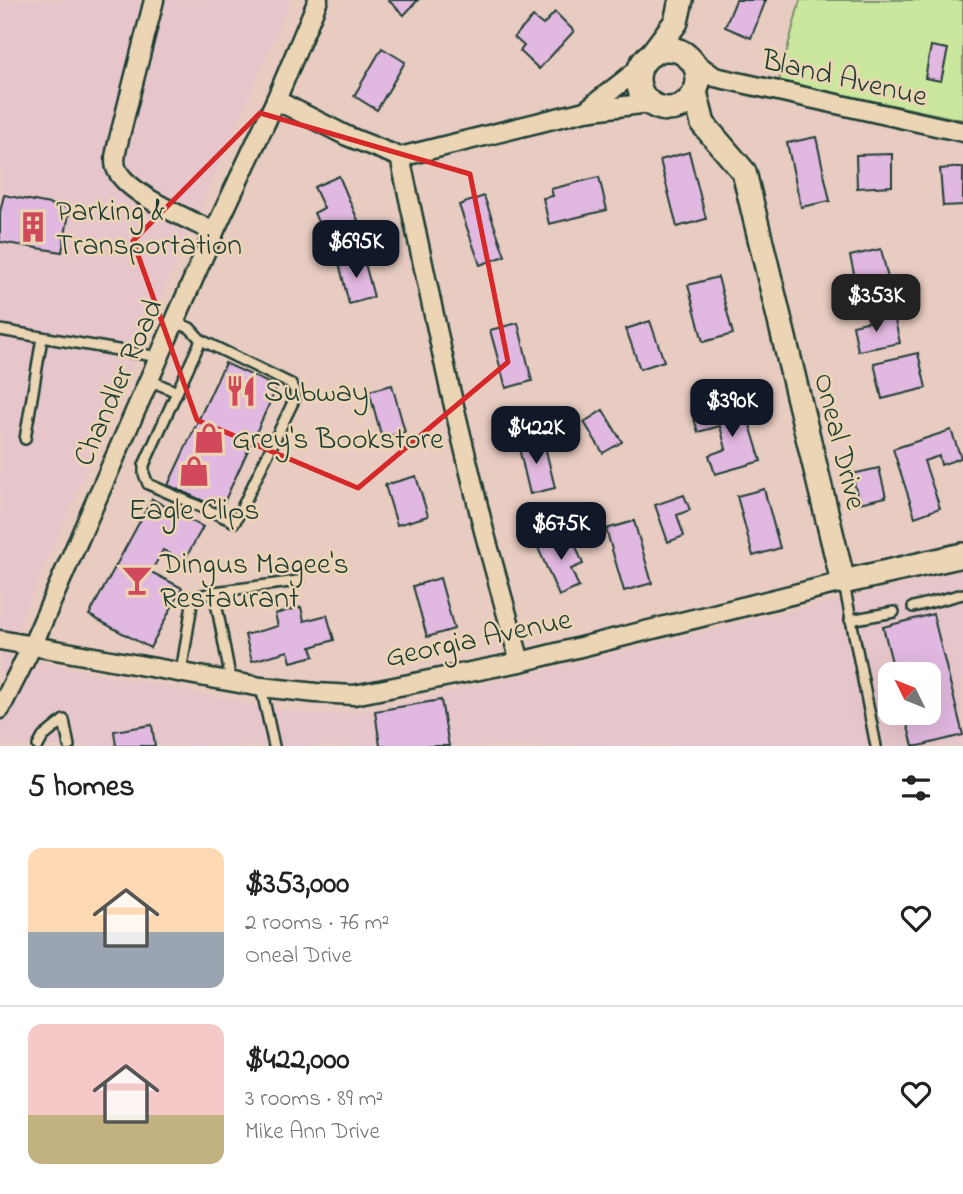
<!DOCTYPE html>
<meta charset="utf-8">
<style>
body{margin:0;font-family:"Indie Flower",sans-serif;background:#f2f2f2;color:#222;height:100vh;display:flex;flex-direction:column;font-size:26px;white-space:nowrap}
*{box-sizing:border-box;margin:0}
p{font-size:23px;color:#767676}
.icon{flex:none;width:38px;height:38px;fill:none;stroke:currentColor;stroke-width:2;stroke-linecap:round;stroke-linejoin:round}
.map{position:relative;height:746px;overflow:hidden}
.side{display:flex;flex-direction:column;background:#fff;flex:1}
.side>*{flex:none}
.needle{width:46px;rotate:313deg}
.controls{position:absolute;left:878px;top:662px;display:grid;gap:14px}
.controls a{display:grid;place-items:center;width:63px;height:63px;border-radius:14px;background:#fff;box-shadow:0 7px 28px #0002;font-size:35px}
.price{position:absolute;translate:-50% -60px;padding:0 16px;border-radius:14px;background:#111827;color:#fff;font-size:23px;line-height:46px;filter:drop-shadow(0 2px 4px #0008)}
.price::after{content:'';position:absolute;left:50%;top:42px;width:21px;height:16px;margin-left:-10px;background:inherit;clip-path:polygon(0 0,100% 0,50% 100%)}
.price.selected{background:#222;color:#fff}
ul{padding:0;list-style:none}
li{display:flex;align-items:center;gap:21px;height:175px;padding:0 28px}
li+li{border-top:2px solid #e0e0e0}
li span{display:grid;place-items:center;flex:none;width:196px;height:140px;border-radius:14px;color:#555}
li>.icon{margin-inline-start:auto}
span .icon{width:84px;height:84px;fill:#fffc;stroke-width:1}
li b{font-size:30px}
h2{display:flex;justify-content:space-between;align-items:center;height:84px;padding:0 28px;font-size:30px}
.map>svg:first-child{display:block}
</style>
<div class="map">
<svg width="963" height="746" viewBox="0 0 963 746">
<rect width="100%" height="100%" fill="#e8ccc1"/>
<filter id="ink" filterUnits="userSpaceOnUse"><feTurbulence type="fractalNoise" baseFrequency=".0143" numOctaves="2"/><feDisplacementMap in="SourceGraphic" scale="14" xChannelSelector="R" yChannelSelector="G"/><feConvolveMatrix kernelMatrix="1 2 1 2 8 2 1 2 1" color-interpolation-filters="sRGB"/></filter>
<g filter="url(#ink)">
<path fill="#e6c6ca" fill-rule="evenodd" d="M0,0H291L6,655L266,707L316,714L372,711L963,570V746H0ZM891,674H929V712H891Z"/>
<path fill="#cbe79e" stroke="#759269" stroke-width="2" d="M800,0H963V120L779,81Z"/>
<g fill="#e1b8e0" stroke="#1f3d34" stroke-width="2">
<path d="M388,0H418L404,15Z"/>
<path d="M736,0H766L751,38L725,27Z"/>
<path d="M555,12L574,31L539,69L520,51L524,46L514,37L533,17L543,25Z"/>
<path d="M931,46L948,49L941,81L925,78Z"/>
<path d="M382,48L405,62L377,110L354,96Z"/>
<path d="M816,137L830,201L801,207L787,143Z"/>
<path d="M689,152L706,219L677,227L660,160Z"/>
<path d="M892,154V186L857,188L856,155Z"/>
<path d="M963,167V205L943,206L940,169Z"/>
<path d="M339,176L360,225L326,240L314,213L324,208L314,187Z"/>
<path d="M599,177L607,210L549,224L543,198L553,196L551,189Z"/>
<path d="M4,195L70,208L62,252L0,242V212Z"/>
<path d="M484,196L505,256L480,265L459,205Z"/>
<path d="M881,249L893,300L862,308L850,256Z"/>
<path d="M363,256L374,297L349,304L339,263Z"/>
<path d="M718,277L733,334L703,342L688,285Z"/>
<path d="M894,316L900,343L858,351L853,325Z"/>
<path d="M650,321L664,361L640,369L626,329Z"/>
<path d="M518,323L532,381L506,388L490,330Z"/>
<path d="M918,353L926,388L882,399L874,363Z"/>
<path d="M225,363L277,387L221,509L168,485Z"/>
<path d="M392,385L405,432L382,438L369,391Z"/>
<path d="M744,405L761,461L715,474L709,455L726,449L720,426L698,432L694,419Z"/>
<path d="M603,410L622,442L603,453L584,422Z"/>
<path d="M951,430L961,458L941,465L939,456L924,461L940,508L915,517L893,449Z"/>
<path d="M543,438L555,488L530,494L518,444Z"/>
<path d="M879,468L886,497L859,503L852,474Z"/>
<path d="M416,476L428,516L397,525L385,485Z"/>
<path d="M764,489L780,548L753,556L737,496Z"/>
<path d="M684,495L690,510L677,515L684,536L668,542L655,505Z"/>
<path d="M152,499L203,527L184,561L163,550L151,572L182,588L150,648L89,615Z"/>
<path d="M634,521L652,583L624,591L606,529Z"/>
<path d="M564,531L570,546L575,544L583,564L571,569L579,587L559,596L536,543Z"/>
<path d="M440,578L454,629L427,637L413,586Z"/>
<path d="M301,607L304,621L327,615L334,640L311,647L314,656L291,662L288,651L252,661L245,635L278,626L275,614Z"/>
<path d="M933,614L963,735L919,746H913L904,712H929V674H895L883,627Z"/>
<path d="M441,700L449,746H380L375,711Z"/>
<path d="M152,725L155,746H116L114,731Z"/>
</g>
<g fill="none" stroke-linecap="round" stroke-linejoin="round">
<defs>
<g id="service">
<path d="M0,330L159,357"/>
<path d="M149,380L177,392L144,465V474L148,484L235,522L295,398V390L291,384L201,340L190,328L175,322"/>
<path d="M177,392L201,340"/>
<path d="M25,439L42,338"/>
<path d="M844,584L876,746"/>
<path d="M214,592L231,681"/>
<path d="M913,607L963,594"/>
<path d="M850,620L894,612"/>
<path d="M181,673L193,598L214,592L298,581"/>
<path d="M261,687L274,746"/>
<path d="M38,746L43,737L64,720L69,746"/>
</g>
<g id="minor">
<path d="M154,0L118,143C116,152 113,162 117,170C129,195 189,219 214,232"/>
<path d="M690,59L715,77L963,132"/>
<path d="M276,100L347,136L400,157"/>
<path d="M585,111L640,68"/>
<path d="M400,157L449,385L484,531L520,662"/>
<path d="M400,157L585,111L649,103"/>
<path d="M0,640L261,687L316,693L354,695L520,662L843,582"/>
<path d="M0,709L32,646L214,232L276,100L318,0"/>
</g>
<g id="tertiary">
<circle cx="668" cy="79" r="30"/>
<path d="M652,54L676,22L681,0"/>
<path d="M695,92L703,124L744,172L843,582L963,555"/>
</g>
</defs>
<use href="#service" stroke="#1f3d34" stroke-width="14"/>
<use href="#minor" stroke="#1f3d34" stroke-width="23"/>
<use href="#tertiary" stroke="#1f3d34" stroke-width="28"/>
<use href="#service" stroke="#ebd5b4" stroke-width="9"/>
<use href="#minor" stroke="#ebd5b4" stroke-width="18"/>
<use href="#tertiary" stroke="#ebd5b4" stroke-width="23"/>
</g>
</g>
<path fill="none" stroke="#d62828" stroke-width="5" stroke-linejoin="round" d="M260,113L470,174L508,362L358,488L197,420L133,241Z"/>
<defs>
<symbol id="building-bare" viewBox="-9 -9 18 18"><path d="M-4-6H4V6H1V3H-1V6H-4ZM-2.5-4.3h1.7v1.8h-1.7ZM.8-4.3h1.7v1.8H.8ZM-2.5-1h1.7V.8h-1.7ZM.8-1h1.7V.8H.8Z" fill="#d1495b" stroke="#ebd5b4" stroke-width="2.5" paint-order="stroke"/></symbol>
<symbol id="restaurant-bare" viewBox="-9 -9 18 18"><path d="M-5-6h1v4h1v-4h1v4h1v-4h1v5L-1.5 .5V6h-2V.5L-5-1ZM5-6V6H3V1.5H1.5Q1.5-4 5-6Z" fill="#d1495b" stroke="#ebd5b4" stroke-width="2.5" paint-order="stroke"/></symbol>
<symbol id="shop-bare" viewBox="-9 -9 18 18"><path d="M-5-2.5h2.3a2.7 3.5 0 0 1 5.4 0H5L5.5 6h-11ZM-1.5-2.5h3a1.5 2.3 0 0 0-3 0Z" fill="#d1495b" stroke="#ebd5b4" stroke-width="2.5" paint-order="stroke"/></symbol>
<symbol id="bar-bare" viewBox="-9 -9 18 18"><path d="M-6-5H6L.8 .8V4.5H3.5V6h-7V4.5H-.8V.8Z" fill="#d1495b" stroke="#ebd5b4" stroke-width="2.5" paint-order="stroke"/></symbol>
</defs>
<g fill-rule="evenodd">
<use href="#building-bare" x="11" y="205" width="44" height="44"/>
<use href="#restaurant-bare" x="219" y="369" width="44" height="44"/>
<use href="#shop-bare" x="187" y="416" width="44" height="44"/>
<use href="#shop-bare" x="172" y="449" width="44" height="44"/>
<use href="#bar-bare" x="115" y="558" width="44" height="44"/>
</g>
<g text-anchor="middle" stroke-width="5" stroke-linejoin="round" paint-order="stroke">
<g font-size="30" fill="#1f3d34" stroke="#ebd5b4">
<text transform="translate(845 77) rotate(13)" y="10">Bland Avenue</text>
<text transform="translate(117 382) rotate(-66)" y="10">Chandler Road</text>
<text transform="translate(841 441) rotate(76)" y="10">Oneal Drive</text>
<text transform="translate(478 637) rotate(-12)" y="10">Georgia Avenue</text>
</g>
<g font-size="30" fill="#1f3d34" stroke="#ebd5b4" text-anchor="start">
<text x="56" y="220">Parking &amp;<tspan x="56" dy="34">Transportation</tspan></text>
<text x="264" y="401">Subway</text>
<text x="232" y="448">Grey's Bookstore</text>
<text x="194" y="519" text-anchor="middle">Eagle Clips</text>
<text x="160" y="573">Dingus Magee's<tspan x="160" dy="34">Restaurant</tspan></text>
</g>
</g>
</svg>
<div class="controls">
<a><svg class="needle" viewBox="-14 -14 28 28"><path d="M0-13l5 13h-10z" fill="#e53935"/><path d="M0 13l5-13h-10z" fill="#767676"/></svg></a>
</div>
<b class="price" style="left:356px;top:280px">$695K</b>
<b class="price selected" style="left:876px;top:334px">$353K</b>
<b class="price" style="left:732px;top:439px">$390K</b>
<b class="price" style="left:536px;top:466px">$422K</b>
<b class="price" style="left:561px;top:562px">$675K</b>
</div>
<section class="side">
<h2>5 homes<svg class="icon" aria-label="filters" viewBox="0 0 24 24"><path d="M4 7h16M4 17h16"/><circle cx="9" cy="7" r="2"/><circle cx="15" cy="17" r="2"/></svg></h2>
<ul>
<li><span style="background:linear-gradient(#ffd9b3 60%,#9aa5b1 0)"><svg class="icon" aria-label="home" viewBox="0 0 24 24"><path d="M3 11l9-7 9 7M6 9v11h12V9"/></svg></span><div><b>$353,000</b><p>2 rooms · 76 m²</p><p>Oneal Drive</p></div><svg class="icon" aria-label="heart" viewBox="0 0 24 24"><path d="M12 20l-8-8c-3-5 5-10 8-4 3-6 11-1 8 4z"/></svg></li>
<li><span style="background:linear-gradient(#f6c9c9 65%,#c2b280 0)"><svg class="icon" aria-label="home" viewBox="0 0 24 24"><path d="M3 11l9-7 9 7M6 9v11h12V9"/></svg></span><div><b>$422,000</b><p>3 rooms · 89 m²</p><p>Mike Ann Drive</p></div><svg class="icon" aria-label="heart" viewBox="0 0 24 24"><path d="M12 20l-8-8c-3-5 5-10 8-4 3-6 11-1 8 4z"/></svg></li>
</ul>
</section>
